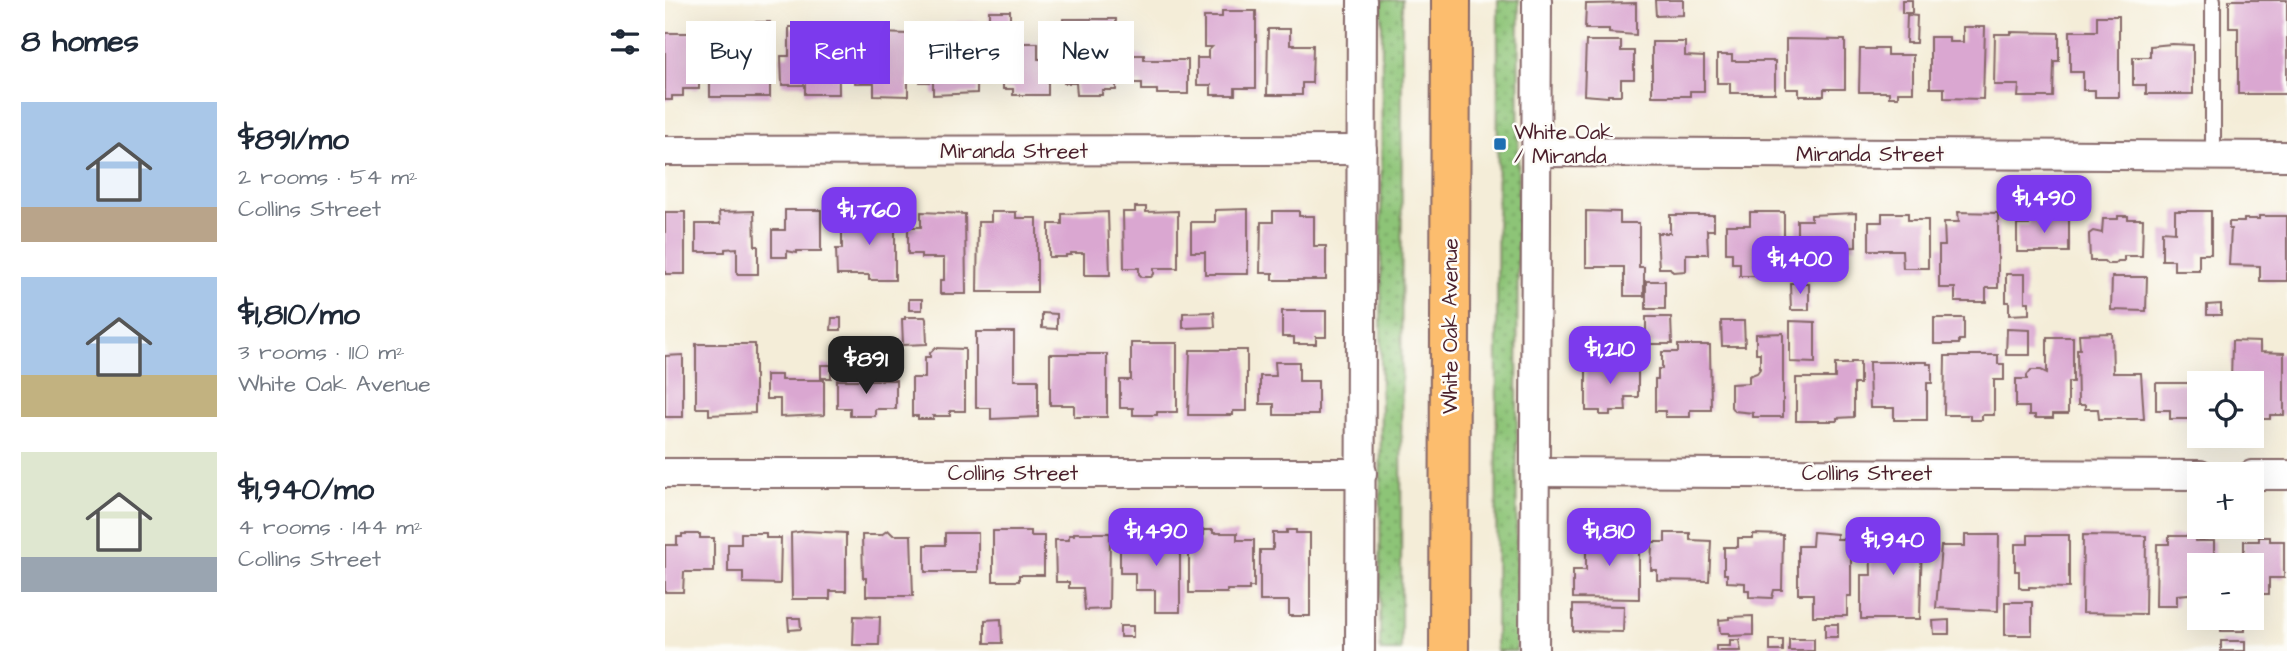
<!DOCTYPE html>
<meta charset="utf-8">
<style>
body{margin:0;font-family:"Architects Daughter",sans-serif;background:#f6f6f7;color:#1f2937;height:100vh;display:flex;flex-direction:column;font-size:26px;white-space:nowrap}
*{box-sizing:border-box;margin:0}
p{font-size:23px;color:#747a83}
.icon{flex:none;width:38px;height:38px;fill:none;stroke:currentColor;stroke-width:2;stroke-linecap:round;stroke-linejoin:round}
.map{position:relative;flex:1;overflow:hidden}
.details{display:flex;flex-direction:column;background:#fff;width:665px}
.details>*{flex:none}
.hud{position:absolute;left:21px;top:21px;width:665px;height:63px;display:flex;gap:14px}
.buttons{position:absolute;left:1522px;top:371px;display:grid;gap:14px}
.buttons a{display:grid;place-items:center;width:77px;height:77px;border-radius:0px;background:#fff;box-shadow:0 7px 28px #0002;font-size:35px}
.price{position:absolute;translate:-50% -60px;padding:0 16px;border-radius:14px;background:#7c3aed;color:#fff;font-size:23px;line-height:46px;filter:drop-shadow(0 2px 4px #0008)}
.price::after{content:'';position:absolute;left:50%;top:42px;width:21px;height:16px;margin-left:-10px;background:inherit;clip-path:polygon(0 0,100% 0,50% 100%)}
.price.current{background:#222;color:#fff}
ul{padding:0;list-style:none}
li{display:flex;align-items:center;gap:21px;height:175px;padding:0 21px}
li span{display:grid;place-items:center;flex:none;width:196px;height:140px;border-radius:0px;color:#555}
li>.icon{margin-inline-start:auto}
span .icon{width:84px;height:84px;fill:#fffc;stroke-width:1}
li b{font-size:30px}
h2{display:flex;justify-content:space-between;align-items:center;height:84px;padding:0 21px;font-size:30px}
.tag{padding:0 24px;border-radius:0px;background:#fff;box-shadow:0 7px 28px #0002;font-size:24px;line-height:63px}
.tag.current{background:#7c3aed;color:#fff}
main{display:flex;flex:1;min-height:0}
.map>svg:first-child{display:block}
</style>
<main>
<section class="details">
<h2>8 homes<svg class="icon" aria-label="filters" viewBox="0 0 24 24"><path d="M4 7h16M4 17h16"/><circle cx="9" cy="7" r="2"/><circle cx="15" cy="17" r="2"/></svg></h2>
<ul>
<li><span style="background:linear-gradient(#a9c7e8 75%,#b9a48a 0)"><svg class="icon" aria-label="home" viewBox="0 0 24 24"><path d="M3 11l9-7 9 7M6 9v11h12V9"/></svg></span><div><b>$891/mo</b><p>2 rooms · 54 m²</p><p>Collins Street</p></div></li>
<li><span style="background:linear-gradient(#a9c7e8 70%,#c2b280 0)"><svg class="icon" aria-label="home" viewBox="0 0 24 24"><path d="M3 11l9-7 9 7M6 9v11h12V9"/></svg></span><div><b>$1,810/mo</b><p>3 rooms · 110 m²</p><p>White Oak Avenue</p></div></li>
<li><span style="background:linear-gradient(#dfe7d0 75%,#9aa5b1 0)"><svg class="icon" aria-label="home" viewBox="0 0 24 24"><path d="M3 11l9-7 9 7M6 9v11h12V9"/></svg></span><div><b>$1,940/mo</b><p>4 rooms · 144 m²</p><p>Collins Street</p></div></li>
</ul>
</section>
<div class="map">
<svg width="1622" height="651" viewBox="0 0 1622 651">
<defs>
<pattern id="grass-dots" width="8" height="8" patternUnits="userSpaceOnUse" patternTransform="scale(1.75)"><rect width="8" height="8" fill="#8dc477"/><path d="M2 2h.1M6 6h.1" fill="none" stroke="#759f62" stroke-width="1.8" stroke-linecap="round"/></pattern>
</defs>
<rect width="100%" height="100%" fill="#fdfcf7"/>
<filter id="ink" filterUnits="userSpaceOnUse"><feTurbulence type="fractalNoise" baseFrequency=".0143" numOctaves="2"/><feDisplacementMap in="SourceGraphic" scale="14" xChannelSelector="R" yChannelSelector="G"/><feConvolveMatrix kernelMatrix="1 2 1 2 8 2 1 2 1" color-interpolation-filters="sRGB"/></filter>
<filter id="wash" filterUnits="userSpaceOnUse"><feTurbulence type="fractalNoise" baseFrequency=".00686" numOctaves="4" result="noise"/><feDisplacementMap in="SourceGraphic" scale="28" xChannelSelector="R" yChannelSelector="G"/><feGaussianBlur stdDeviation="1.57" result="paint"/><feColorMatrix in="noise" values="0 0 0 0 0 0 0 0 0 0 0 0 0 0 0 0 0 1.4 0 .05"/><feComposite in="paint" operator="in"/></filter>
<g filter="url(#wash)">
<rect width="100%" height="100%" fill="#f4edd8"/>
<g fill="url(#grass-dots)" stroke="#6c7251" stroke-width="2">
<path d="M717,0H737L736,651H715Z"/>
<path d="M833,0H854L851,651H831Z"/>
</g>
<g id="blocks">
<g fill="#daa7d1">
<path d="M990,0H1018V15L991,16Z"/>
<rect x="1237" y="0" width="10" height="13"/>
<path d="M1564,0H1622V94H1573V28H1564Z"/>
<path d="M971,3V35L944,33V29H920L921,4Z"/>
<path d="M324,11H345V59H350V43H373V59H383V95H348V89H338V83H324Z"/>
<path d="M557,11H591V88H570V95H546V85H532V58H543V51L547,47H539V17H557Z"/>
<path d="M1242,15L1252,16L1251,43H1241Z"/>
<path d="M1432,16H1454V97H1430V90H1418V72H1405V31H1432Z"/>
<path d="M398,19H451V90H437V95H412L411,83H399Z"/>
<path d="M313,21L312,93L268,95V82H255V54H269V59H290V22Z"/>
<path d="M76,22H105V97H45V28H76Z"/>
<path d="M124,27H173L174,94H140V85H117L116,56H124Z"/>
<path d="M1298,27H1320L1318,99L1279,98V88H1265V37H1284V42H1298Z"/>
<path d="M603,29H625V45H648L647,83H637V95H602Z"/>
<path d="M1346,32L1394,33V61H1389L1388,97H1353L1354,85H1329L1330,34H1346Z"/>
<path d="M0,33H34V89H18V96H7V100H0Z"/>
<path d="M213,33L243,34V96L209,95V83H190V55H197V40L213,41Z"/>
<path d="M1121,39L1180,40V89H1159V96H1134V89H1121Z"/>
<path d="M921,41H956V51H969V79H956V95H943V97L919,95Z"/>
<path d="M987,42H1020V56L1039,57V91H1025V96H987Z"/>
<path d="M1507,44L1528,45V94H1481V85H1468V57H1485V46Z"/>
<path d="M1210,48H1222V55H1248V92H1233V97H1224V92H1194L1195,49H1210Z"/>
<path d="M463,55H479V60H523V94H492V90H477V83H463Z"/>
<path d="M1052,55H1067V61H1110V93H1065V83H1052Z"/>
<path d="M470,207H481V212L513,211V268H489V274L486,277H477L474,274V268H459L458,212H470Z"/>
<path d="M583,209V274H540V252H526V222H550V210Z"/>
<path d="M120,210H156V251H132V253L122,251V257H107V230H120Z"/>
<path d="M89,211L90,246H93V274H72V248L60,249V252H31V224H55L54,212Z"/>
<path d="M608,211H634V216H649V246H661V280H608V273H595L596,222H608Z"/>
<path d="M921,211L955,212V223H974V267H979V296H959V267H921Z"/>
<path d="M1510,211H1546V254H1534V270H1509V260H1497V231L1510,232Z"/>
<rect x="0" y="212" width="20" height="62"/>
<path d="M197,212H230V280H204V275H172L171,249H177V223H190V214H197Z"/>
<path d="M256,212L300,214L301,294H275V280H279V258H256V254H243V227H256Z"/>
<path d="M326,212H351V218H372V292H312L313,222H326Z"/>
<path d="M443,212L445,275H419V253H406V255H401V257H384V224H397V214Z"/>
<path d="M1085,212H1119V263H1100V276H1075V263H1067V253H1061V225H1085Z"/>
<path d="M1293,212L1333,213V288H1321V302H1290V288H1274V246H1280L1279,222H1294Z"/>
<path d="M1191,213V247L1132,249V220H1146V215Z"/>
<path d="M1217,213H1243V220H1263V268H1238L1237,250H1204V222H1217Z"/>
<path d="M1364,214H1390V219H1404V252H1352V225H1364Z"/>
<path d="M1005,215H1049V230H1042L1043,254H1021V271L1008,272L1005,268H994L992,233H1005Z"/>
<path d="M1453,216H1463V219H1478L1477,256H1459V261H1453L1450,264H1442L1439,261H1425L1424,234L1428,231L1437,233L1438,219H1453Z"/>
<path d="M1594,216H1622V281H1595V266L1564,265L1566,229H1564V222H1579V219H1594Z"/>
<path d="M1341,274H1360V302H1364V314L1344,315V302H1341Z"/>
<path d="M1447,277H1482L1481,311L1446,310Z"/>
<rect x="981" y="281" width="19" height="28"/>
<path d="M1125,283H1144V310H1126Z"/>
<rect x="244" y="299" width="13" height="11"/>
<path d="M1556,304V315H1542V305Z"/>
<path d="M617,311H661V337H651V344H629V337H617Z"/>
<path d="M549,312L550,327L518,328V313Z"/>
<path d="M377,313L392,314V329L377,328Z"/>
<path d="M240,317H260L261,319L262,344L238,345L237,319H240Z"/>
<path d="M981,317H1006L1007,344H981Z"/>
<path d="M167,318H176V330H166Z"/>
<path d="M1269,318H1299V340H1294V344H1269Z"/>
<path d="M1056,321H1079L1080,346H1057Z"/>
<path d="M1125,321L1150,322V363L1125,362Z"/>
<path d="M1342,329L1365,330V355H1341Z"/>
<path d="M311,332H349V380H373V417L326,419V408H311Z"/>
<path d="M1118,333V417H1088V413L1069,411L1066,407V384L1084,383V376L1092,373L1095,369V353H1091V334Z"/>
<path d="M1447,333L1448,373H1476L1479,419H1434L1433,409H1420V405H1413L1412,349H1415L1414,334Z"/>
<path d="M1382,337H1408V382H1403V414H1388V418H1370V415H1364V407H1351V379H1362V375L1366,370H1376L1382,373Z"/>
<path d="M1567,341L1595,342V352L1619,353V415H1605V419H1595V415H1587V383H1566Z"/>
<path d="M466,343H512V412H492V415H468V408H455V380H466Z"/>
<path d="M31,344H90V413L44,415V408H31Z"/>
<path d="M1013,345H1045L1046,410H1025V417H1000V411H990V379H993V369H997V352H1013Z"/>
<path d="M270,348L300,349V411H285V416H268V419H253V416H247V378H260V357H265V353Z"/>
<path d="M525,350H582V411H568V415H523Z"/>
<path d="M385,354H442V417H409V405H385Z"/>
<path d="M18,355V417H0V356Z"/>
<path d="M1305,355H1333V364H1339V380H1329V415H1317V420H1305V415H1279L1280,356H1305Z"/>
<path d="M610,362H634V381H653V415H609V404H595V376H611Z"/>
<path d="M921,362H973V397H960L961,411H945V415H935V411H921Z"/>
<path d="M1186,362H1195V384H1189V417L1172,418V421H1131V378H1170V364H1186Z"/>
<path d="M1204,362H1262V364H1267V383H1262V420H1229V408H1205Z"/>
<rect x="156" y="365" width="10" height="13"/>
<path d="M101,375H116V380H159V415L115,417V399H101Z"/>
<path d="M172,380H231V409H210V416H185V408H172Z"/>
<path d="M1491,383H1535V413H1530V419H1505V410H1491Z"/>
<path d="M223,530L228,535H246L248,596H201V578H198L197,535H216Z"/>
<path d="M538,530H548V533H572V540H589V587H584V590H562V593H524V542H538Z"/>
<path d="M622,530H631V533H645V616H624V601H595V550H608V533H622Z"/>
<path d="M139,531L181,533V591H165V599H127L126,533Z"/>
<path d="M328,531H366V536H379V575H354V581H328Z"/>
<path d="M937,531H961V535H974V599L908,598V570H921V535H937Z"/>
<path d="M1205,531H1221V534L1243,532V534H1257L1255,619H1196V575H1206Z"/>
<path d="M515,532V612H490V590H470V573H455V546H469V537H484V533Z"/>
<path d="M1148,532L1172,534V539H1186V596H1182V616H1148V594H1133V546H1147Z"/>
<path d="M76,533H101V538H116L115,584L78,583V572H63V544H76Z"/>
<path d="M280,533H313V572H260V545H280Z"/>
<path d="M409,533H445L444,609L420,610L418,588H404V582H391L390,540H404V535H409Z"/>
<path d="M1000,533H1025V540L1046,541L1044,581L992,580V570H986L987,542H1000Z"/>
<path d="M17,534H35V538H49V572H19L18,592H0V545H12V537H17Z"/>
<path d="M1088,534L1118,535L1117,590H1109L1107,598L1084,597V590H1080V583L1062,582V574H1059V547H1073V538H1088Z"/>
<path d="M1300,535H1334L1333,611L1271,608L1276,546H1300Z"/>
<path d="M1363,535H1404V588L1364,587V589H1357L1354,587V571H1350V544H1363Z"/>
<path d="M1418,535L1481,536L1480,614L1417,613Z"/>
<path d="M1504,536H1530V541H1549V565H1535V593L1512,595V606H1491L1492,544H1504Z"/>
<path d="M1594,537H1605V541H1619V578H1604V594H1587V565H1566V556H1579V541H1594Z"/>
<rect x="1340" y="602" width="27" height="33"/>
<path d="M908,605L959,606L958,632L908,631Z"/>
<path d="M189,616L215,617L214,645H188Z"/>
<path d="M1088,616V635L1064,636V633H1055L1054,620L1064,619V617Z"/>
<path d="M123,618H135L136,629L124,630Z"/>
<rect x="1556" y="618" width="24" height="13"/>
<path d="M336,619L337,643H320V620Z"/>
<path d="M1284,620V634H1269L1268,621Z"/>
<rect x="1160" y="624" width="13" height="13"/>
<rect x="455" y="626" width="13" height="11"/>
<rect x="1124" y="639" width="25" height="12"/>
<path d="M1065,640H1074L1076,651H1051V646H1065Z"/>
<rect x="1105" y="640" width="13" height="11"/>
<rect x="1556" y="641" width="24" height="10"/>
</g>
</g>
</g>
<g filter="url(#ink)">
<use href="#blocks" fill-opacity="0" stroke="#866768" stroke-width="2"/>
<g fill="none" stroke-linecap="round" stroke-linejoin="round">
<defs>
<path id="lane" d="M1548,156V0"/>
<g id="street">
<path d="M0,151L697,150"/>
<path d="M872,152L1622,156"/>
<path d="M870,472L1535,475"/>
<path d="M0,473H697"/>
<path d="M1587,475H1622"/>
<path d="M695,651L697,0"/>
<path d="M869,651L872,0"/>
</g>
<path id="primary" d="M784,651L786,0"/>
</defs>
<use href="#lane" stroke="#866768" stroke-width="18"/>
<use href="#street" stroke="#866768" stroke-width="32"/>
<use href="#primary" stroke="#866768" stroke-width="42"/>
<use href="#lane" stroke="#fff" stroke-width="14"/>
<use href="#street" stroke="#fff" stroke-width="28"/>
<use href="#primary" stroke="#fcbd6e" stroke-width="38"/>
</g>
</g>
<rect fill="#1f6fb2" stroke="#fdfcf7" stroke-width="2.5" x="828" y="137" width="14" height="14" rx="3.5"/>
<g text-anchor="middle" stroke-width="5" stroke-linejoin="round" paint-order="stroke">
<g font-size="21" fill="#4a1f2b" stroke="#fdfcf7" text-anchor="start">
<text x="849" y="139">White Oak<tspan x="849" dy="24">/ Miranda</tspan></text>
</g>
<g font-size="21" fill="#4a1f2b" stroke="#fdfcf7">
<text x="349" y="158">Miranda Street</text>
<text x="1205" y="161">Miranda Street</text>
<text transform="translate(785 326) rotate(-90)" y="7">White Oak Avenue</text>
<text x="348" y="480">Collins Street</text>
<text x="1202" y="480">Collins Street</text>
</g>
</g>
</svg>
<div class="buttons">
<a><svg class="icon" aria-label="locate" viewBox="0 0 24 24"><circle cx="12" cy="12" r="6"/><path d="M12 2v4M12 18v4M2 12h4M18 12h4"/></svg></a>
<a>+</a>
<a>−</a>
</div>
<b class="price" style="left:1379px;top:235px">$1,490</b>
<b class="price" style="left:204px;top:247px">$1,760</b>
<b class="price" style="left:1135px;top:296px">$1,400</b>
<b class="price" style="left:945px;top:386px">$1,210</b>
<b class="price current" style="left:201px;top:396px">$891</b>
<b class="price" style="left:491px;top:568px">$1,490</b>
<b class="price" style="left:944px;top:568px">$1,810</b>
<b class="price" style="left:1228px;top:577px">$1,940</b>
<div class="hud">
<a class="tag">Buy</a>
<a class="tag current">Rent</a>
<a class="tag">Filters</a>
<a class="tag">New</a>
</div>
</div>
</main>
